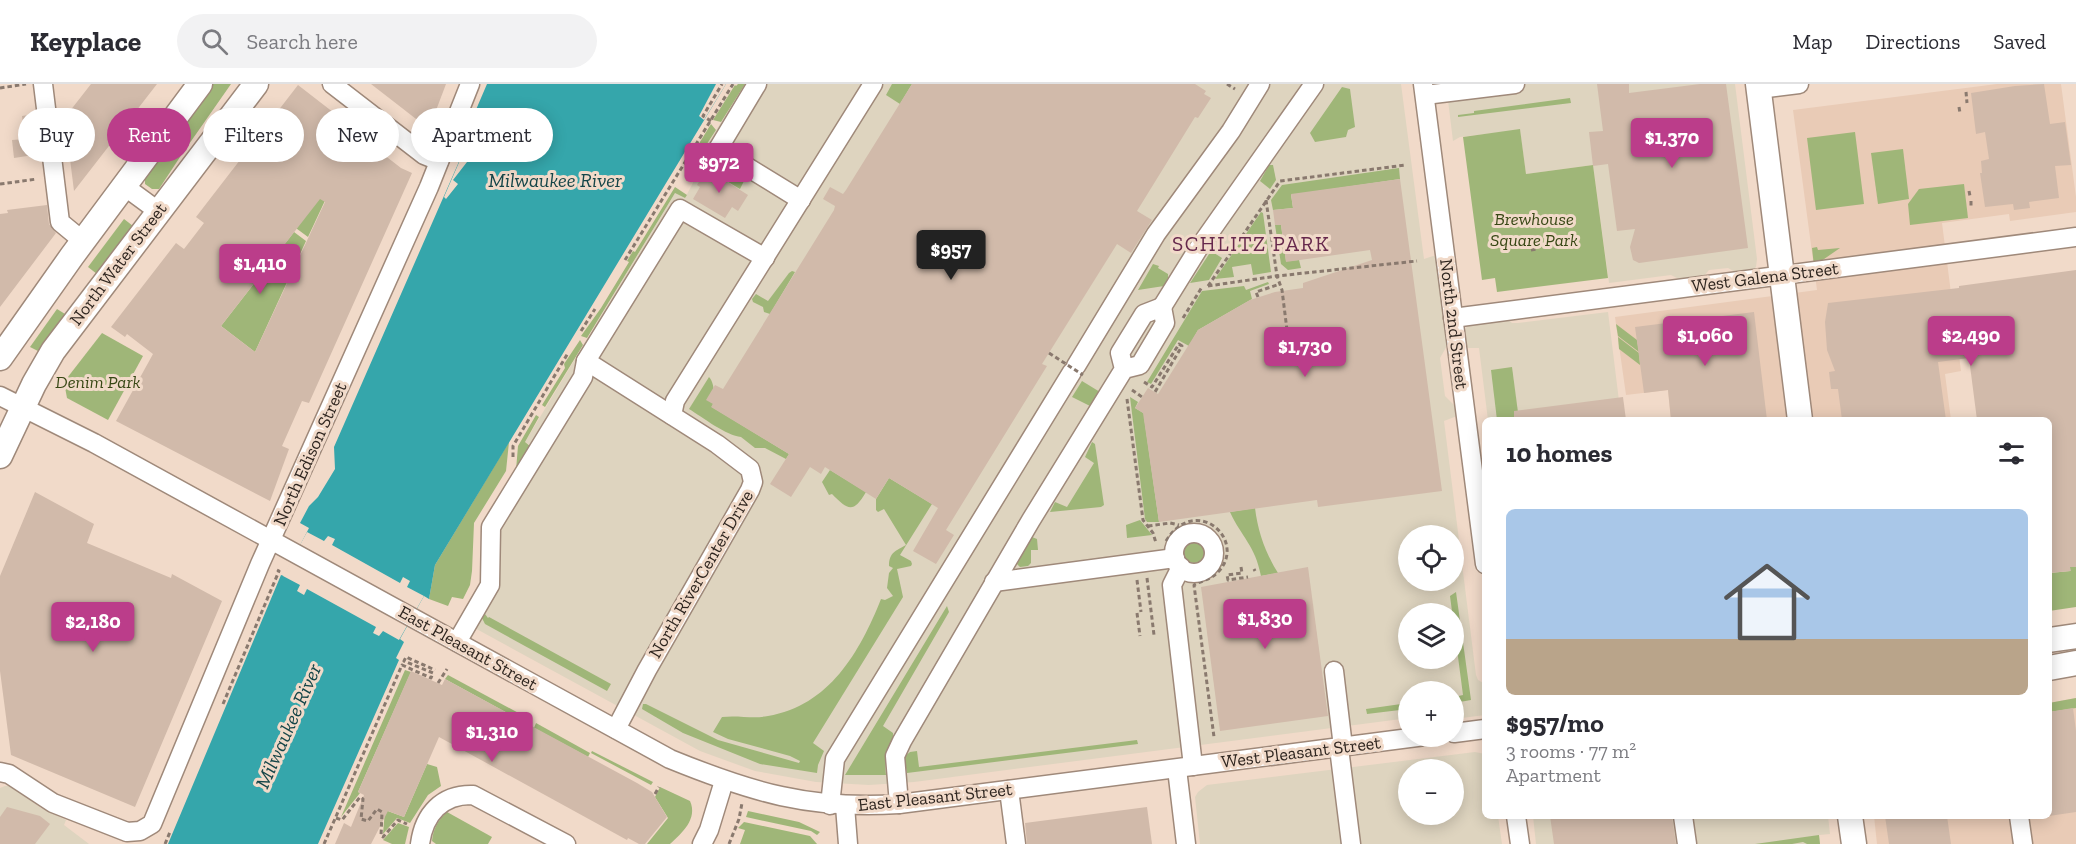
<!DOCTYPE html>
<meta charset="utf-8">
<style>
body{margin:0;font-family:"Zilla Slab",serif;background:#f2f2f3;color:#2b2b33;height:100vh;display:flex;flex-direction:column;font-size:22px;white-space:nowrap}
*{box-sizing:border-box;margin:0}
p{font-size:20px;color:#7c7c81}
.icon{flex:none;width:33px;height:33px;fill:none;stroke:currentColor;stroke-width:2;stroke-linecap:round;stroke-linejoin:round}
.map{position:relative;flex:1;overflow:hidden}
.panel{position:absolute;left:1482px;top:333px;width:570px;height:402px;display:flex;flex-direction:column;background:#fff;border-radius:9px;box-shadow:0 3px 15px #0003}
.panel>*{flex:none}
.banner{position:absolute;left:18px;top:24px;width:570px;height:54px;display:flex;gap:12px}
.buttons{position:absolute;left:1398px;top:441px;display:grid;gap:12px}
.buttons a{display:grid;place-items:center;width:66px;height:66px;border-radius:50%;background:#fff;box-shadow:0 3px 15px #0003;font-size:30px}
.price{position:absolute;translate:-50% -51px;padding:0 14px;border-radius:6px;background:#bb3d8a;color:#fff;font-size:20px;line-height:39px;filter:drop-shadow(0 2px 3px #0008)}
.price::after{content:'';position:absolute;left:50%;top:36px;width:18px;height:14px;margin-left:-9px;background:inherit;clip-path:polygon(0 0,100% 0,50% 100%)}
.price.active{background:#222;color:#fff}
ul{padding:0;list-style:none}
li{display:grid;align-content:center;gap:12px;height:318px;padding:0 24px}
li span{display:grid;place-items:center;height:186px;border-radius:9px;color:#555}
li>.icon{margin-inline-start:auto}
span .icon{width:108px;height:108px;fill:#fffc;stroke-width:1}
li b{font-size:26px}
h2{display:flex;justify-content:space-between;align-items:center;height:72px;padding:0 24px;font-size:26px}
.tag{padding:0 21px;border-radius:27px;background:#fff;box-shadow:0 3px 15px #0003;font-size:21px;line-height:54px}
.tag.active{background:#bb3d8a;color:#fff}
header{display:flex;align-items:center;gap:36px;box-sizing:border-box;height:84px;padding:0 30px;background:#fff;border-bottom:2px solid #e1e1e2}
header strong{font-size:28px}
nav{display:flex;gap:33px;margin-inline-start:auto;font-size:21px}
.search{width:420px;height:54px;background:#f2f2f3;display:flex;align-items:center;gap:15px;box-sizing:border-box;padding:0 21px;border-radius:33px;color:#7c7c81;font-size:22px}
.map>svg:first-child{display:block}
</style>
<header>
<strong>Keyplace</strong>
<div class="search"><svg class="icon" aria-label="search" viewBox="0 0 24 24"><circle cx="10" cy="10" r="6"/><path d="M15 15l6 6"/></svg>Search here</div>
<nav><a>Map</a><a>Directions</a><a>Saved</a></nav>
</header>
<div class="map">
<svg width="2076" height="760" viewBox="0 0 2076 760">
<rect width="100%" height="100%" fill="#f1dac9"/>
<g fill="#ded4bf" fill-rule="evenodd">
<path d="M745,0H1401L1424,175L1433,172L1437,173L1448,260L1440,274L1445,312L1456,323L1457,332L1444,337L1476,591L1478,596L1485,600V631L1454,635V608H1408V641L1401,635L914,698L869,701L816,698L755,687L700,667L460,536L478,509L482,481L530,361L525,358L675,109L685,114L704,78L706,73L701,70ZM1408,452H1454V496H1408ZM1408,530H1454V574H1408Z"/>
<path d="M1446,0H1735L1757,175L1756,183L1752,187L1737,189L1728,184L1709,186L1703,193L1681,196L1671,191L1609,199L1593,81L1526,90L1520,46L1460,53L1453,57Z"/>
<path d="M1608,228L1621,333H1626V336H1488L1479,264H1468L1465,258L1464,248L1468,240L1507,235L1512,239H1518Z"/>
<path d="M1475,668L1485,670V732H1498L1502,760H1200L1195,713L1198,708L1207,701ZM1408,686H1454V730H1408Z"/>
<path d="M5,702H10L41,724L66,736L64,741L89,760H0V704Z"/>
<path d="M1533,732H1828L1830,750L1819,751L1820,760H1536Z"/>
</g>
<g fill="#e9cbb6">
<path d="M1997,0H2061L2076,113V128L2010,137L2009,130L1942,139L1961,287L1945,290L1951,336H1671L1668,306L1626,311L1615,233L1817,206L1793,26Z"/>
<path d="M2076,614V760H2031L2027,732H2049V619Z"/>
<path d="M1874,732H2010L2014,760H1877Z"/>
</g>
<g fill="#9fb678">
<path d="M213,0H231L180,73L159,105H152L145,100V91Z"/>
<path d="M738,0H745L721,38L713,36L735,1L736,2Z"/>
<path d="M892,0H912L900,20L886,11Z"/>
<path d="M1342,3L1350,5L1355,43L1348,46L1346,53L1315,58L1310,49Z"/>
<path d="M1570,14L1571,19L1458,33V31L1474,29V27Z"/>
<path d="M711,40L716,46L701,69L706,73L705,78L692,71Z"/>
<path d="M1520,45L1526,90L1593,81L1608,194L1497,208L1495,194L1482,196L1463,53Z"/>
<path d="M1855,48L1864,120L1816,126L1807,54Z"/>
<path d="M350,63L308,153L285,136Z"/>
<path d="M1903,65L1909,115L1878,120L1871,69Z"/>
<path d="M713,77L744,97L740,105L708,86Z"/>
<path d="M1269,81H1273L1276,96L1270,105L1260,97Z"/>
<path d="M1399,84L1400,95L1291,111L1293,124L1273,126L1271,116L1282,101Z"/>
<path d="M1964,100L1968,134L1910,141L1908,120L1919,105Z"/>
<path d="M675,103L687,111L685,114L675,109L587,254L581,252L601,224L629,178L627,177L633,167L635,168Z"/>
<path d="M1261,128L1263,129L1271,188L1253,191L1251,180L1232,183L1234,193L1215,195Z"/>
<path d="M124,135L133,142L97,190L88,183Z"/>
<path d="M1275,141H1281L1286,177L1299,176L1301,184L1288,186L1281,180Z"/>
<path d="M294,148L306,157L255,268L221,242Z"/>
<path d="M1817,163L1818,166L1840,164L1814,182L1812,164Z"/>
<path d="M1211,167L1222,174L1209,196L1190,199Z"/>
<path d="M1153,180L1159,182L1158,184L1168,190V194L1164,202L1138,206Z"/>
<path d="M792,187L795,188L770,230L764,228L763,223L753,218L752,215L756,210L768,217L789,189Z"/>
<path d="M1268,198L1269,200L1250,207L1252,215L1198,246L1189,262L1178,256L1151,300L1147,298L1202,207L1244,202L1246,206Z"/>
<path d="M57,225L65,230L38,267L30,263Z"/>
<path d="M1616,240L1637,256L1639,268L1618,252Z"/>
<path d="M102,249L143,272L108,336L67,314L64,298Z"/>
<path d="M1618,253L1639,269L1640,281L1619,265Z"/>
<path d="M580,256L583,261L545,323L542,321L565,284L564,280Z"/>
<path d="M1512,283L1519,336H1497L1491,286Z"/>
<path d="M709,293C715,299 715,315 712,323L789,370L786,375L765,364H755L741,353C727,352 702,333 689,325Z"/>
<path d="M1082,297L1100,308L1090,322L1072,313Z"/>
<path d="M1130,313L1138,318L1135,324L1145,330L1144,333L1159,438H1147L1145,435Z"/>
<path d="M536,331L539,333L525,358L530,362L516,386L518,362Z"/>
<path d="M509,358L506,387L474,439L472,487L470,501L463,515L452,513L448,522L429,515L435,481Z"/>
<path d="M1092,358L1095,360L1104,421L1101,423L1050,428L1055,418L1067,423L1094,379L1085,373Z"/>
<path d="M830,386L866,408C853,430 848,426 832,410L829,411L822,398Z"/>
<path d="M889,394L932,420L900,471L911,477L912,480L911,482L897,485L903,513L813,659L824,667L818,681L817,689L760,680L683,649L642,625L643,620H646L718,656L799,679L800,677L790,672L728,655L713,648L722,633C738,631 753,635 768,632C829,622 860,568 881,515L885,516L893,512L887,504L889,489L893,484L889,482C889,468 896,467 906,461L884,425L878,428L876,426V415Z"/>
<path d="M1255,424C1258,448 1265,468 1278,489L1261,492C1255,461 1242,454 1230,428Z"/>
<path d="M1140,436L1152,451L1127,454L1126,441Z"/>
<path d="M1032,453L1037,455L1038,466H1031V479L1028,482L1020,483L1017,480Z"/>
<circle cx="1194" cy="468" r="11"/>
<path d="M2070,483H2076V523L2049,527L2050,489L2070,487Z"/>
<path d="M1456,508L1471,616L1454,619V613L1463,611L1450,512Z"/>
<path d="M947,522L949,528L883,642L893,649C894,664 883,671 886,691H845Z"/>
<path d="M485,530L488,534L489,533L611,600L607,607L485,540L482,534Z"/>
<path d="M405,586L411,588L358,708L360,709L341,733Z"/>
<path d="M448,591L524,632L522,637L445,595Z"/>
<path d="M2076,614V624L2049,628V619Z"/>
<path d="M1408,619V625L1367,630L1366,625Z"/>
<path d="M536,639L590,669L588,673L534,644Z"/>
<path d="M1137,656L1138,660L907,689L904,673L910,668L917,667L919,683Z"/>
<path d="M592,667L653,698L651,701L591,669Z"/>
<path d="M427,680L437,683L441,702L428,711L410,739L397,734L383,750L385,726L404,733Z"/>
<path d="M660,703L690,717C698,735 682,749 670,760H647L668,734L655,713Z"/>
<path d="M748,727L799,738L820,748L817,751L811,747L746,733Z"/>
<path d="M447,728L492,753L488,760H436L432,757C433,745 438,736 447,728Z"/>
<path d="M744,738L810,752L817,760H740L745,746L738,744Z"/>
<path d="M398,739L409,743L405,760H392L383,756Z"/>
<path d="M1819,751L1820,760H1807L1803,758L1792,760H1755Z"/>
</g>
<path fill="#35a6ab" d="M487,0H726L435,481L429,515L424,512L400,555L404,558L396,574L399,576L318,760H168L281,491L284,492L309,444L300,439L309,422L318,413L335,385L334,363L461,73L476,37L472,35Z"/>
<g fill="#f1dac9">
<path d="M716,0H726L704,36L699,32Z"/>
<path d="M480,30L483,31L465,74L467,78L453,96L458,100L446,115L444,113Z"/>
<path d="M307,448L324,457L328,452L335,455L332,461L400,499L403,493L410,497L407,503L424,512L399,556L383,547L379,552L373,549L376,543L307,505L304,511L297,507L300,501L283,492Z"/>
</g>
<g fill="#d1baaa" fill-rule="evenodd">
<path d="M91,0H157L74,107L69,67H63L59,41Z"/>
<path d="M371,0H446L429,45Z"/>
<path d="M912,0H1195L1206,7L1204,10L1211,14L1198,34L1195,33L1137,127L1152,136L1131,169L1117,160L1042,280L1047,282L946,446L954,451L936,480L913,467L938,424L889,394L876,415L825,383L821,390L810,383L791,413L770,400L789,370L711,323L713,320L706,316L715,301L723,305L834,126L835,122L823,115L830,103L843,110L846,106Z"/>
<path d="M1597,0H1629V9L1700,0H1726L1748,164L1639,179L1633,176L1630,163L1635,145L1617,147L1608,80L1593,82L1589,48L1603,47Z"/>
<path d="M2044,0L2050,40L2065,38L2071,81L2055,82L2059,114L2029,118L2030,124L2014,126L2013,120L1985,123L1980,89H1982L1981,77L1989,75L1985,48L1976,50L1971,9L2015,2Z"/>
<path d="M298,1L338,32L334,38L368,64L370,60L401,84L412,89L309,319L302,317L282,362L289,365L270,417L116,337L153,270L127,250L125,253L111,243L176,159L184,165L204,139L196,133ZM320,115L325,118L255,268L221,242Z"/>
<path d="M35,30L40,70L14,74L12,56L25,55L22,32Z"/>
<path d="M707,85L748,111L738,127L732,123L725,134L693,115L700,103L697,101Z"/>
<path d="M1400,95L1442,407L1318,423L1317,416L1159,438L1143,329L1135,324L1148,304L1158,310L1198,246L1250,216L1275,208L1303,204V199L1372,176L1370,166L1286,178L1281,141H1275L1273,126L1293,124L1291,110Z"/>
<path d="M47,121L49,140L56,149L0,223V130L8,129L7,126Z"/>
<path d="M2076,186V483H2070L2071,487L2049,489V336H1977L1969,274L1938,278L1946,336H1842L1838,305H1831L1829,288L1835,287L1827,266L1825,238L1828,219L1959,204V202Z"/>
<path d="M1754,228L1767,336H1671L1668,306L1644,309L1635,243Z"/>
<path d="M1623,313L1626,336H1514V327Z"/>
<path d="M35,408L94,440L87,459L171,494L172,490L222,517L135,723L11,671L0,587V492Z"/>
<path d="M1308,483L1328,632L1220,647L1201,503Z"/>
<path d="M411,587L442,601L445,595L637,699L652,708L667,733L645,760H639L628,754L627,756L439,653L404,733L388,727L371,760H335L344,739L351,743L364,711L358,708Z"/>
<path d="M2073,624L2076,647V728L2049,732V628Z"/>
<path d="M7,723L40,732L50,740L35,760H0V733Z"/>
<path d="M1147,723L1152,760H1027L1025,739Z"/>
<path d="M1550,732H1672L1676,760H1554Z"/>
<path d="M1885,732H1947L1951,760H1889Z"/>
</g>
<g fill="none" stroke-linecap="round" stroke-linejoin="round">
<defs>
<g id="minor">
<path d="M43,0L60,138L83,157"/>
<path d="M332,0L424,71L439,77"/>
<path d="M757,0L718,65L801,116"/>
<path d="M1423,0L1485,480"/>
<path d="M1759,5L1799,0"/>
<path d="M1425,11L1515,0"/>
<path d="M124,102L158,127"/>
<path d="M1162,223L1198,165L1314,0"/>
<path d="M1453,234L2076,153"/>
<path d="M586,277L717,360L750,385L753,398L750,406L647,586L616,645"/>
<path d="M1076,282L1156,150L1231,47L1260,0"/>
<path d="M0,312L94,359L670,675C751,708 810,726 899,720L1425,652"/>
<path d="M672,331L675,317L873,0"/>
<circle cx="1194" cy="469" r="20"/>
<path d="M1181,483L1172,501L1193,682"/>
<path d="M994,498L1175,474"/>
<path d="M457,558L490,501L491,443L583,293L586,277L680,125L765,174"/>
<path d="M1334,587L1343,663"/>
<path d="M1454,649L1485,645"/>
<path d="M1339,664L1351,760"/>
<path d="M1177,685L1186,760"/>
<path d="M0,688L9,690L53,719L127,748L140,747L152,740L260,480L429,103L470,0"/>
<path d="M1009,706L1016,760"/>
<path d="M899,720L895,672L902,657L1031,436L1124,285L1140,281L1165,239L1162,223L1144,230L1120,269L1124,285"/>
<path d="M830,721L835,675L1072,288"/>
<path d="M845,722L848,760"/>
<path d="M1516,732L1520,760"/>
<path d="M1683,732L1687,760"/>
<path d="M2019,732L2023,760"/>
<path d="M420,760C424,730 442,710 473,711L566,760"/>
<path d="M702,760L709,746L724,697"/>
</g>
<g id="major">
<path d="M1758,0L1800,336"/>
<path d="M0,274L72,172L200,0"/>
<path d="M0,372L34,300L53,267L256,0"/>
<path d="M2049,556L2076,552"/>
<path d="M2049,584L2076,579"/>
<path d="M1850,732L1854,760"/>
</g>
</defs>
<use href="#minor" stroke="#9f897a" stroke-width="21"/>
<use href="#major" stroke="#9f897a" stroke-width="27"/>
<g stroke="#89796e" stroke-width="3" stroke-dasharray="4.5 3" stroke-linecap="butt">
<path d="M1227,0L1235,5"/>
<path d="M0,4L26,0"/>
<path d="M1966,8L1967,19"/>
<path d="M1959,23L1960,29"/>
<path d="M711,37L703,32L722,0"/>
<path d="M360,54L369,62"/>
<path d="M0,100L37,95"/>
<path d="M1969,107L1970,112"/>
<path d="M1266,116L1277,192L1282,206L1287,246"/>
<path d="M1971,117V123"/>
<path d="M1531,166L1537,165"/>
<path d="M625,176L733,0"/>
<path d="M1208,202L1280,97L1406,81"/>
<path d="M1208,202L1277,192L1417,177"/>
<path d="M1258,213L1256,208L1280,200"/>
<path d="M1183,234L1202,203"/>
<path d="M581,247L595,225"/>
<path d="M1144,298L1152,303L1179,260L1182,262L1155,308"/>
<path d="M1132,306L1142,313"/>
<path d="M1127,315L1143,436L1153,449L1156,459"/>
<path d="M513,373V362L568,269"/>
<path d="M1148,442L1170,439L1179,441"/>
<path d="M1166,457C1196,409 1247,456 1219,487C1212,495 1203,496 1194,501L1214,653"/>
<path d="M1241,483L1242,489L1227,491L1228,496L1248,493"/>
<path d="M1254,485L1255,487"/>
<path d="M1147,494L1154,551"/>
<path d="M1137,496L1141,528"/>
<path d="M1137,529L1140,552"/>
<path d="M438,599L447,585"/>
<path d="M223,620L279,487L277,486"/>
<path d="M655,710L659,703"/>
<path d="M336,734L342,736L360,713L363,715L361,735L368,737L377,725L382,728L381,752L383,753L398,736L407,740"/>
<path d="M165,760L170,748"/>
<path d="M324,760L402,581L431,594L433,589L404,577L406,573L435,586"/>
<path d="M729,760L739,735L742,719"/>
</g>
<use href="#minor" stroke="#fff" stroke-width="18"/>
<use href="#major" stroke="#fff" stroke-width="24"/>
<path stroke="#89796e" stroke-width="3" stroke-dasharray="4.5 3" stroke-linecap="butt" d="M1049,269L1083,291"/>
</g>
<g text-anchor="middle" stroke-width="6" stroke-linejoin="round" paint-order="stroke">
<g font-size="18" font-style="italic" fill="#374714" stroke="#f1dac9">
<text x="1534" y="141">Brewhouse<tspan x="1534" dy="21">Square Park</tspan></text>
<text x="98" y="304">Denim Park</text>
</g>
<g font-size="18" fill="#2f2620" stroke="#f1dac9">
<text transform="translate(118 180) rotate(-53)" y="6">North Water Street</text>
<text transform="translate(1765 193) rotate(-7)" y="6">West Galena Street</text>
<text transform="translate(1454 240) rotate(83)" y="6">North 2nd Street</text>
<text transform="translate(310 370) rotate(-66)" y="6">North Edison Street</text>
<text transform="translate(701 490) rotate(-60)" y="6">North RiverCenter Drive</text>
<text transform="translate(468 564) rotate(29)" y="6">East Pleasant Street</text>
<text transform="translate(1301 668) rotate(-7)" y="6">West Pleasant Street</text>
<text transform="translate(935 713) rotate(-6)" y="6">East Pleasant Street</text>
</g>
<g font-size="20" font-style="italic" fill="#144548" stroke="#f1dac9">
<text x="555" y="103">Milwaukee River</text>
<text transform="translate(288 642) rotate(-66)" y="7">Milwaukee River</text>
</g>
<g font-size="21" letter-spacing="1.5" fill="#66284c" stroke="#f1dac9">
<text x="1251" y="167">SCHLITZ PARK</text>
</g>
</g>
</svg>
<div class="buttons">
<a><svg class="icon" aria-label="locate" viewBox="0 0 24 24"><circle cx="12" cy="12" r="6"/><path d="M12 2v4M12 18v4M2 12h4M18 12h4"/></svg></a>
<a><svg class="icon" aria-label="layers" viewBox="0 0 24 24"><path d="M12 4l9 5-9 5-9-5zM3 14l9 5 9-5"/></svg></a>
<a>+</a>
<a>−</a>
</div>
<b class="price" style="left:1672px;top:85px">$1,370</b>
<b class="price" style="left:719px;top:110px">$972</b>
<b class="price active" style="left:951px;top:197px">$957</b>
<b class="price" style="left:260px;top:211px">$1,410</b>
<b class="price" style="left:1705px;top:283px">$1,060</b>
<b class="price" style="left:1971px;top:283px">$2,490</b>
<b class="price" style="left:1305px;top:294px">$1,730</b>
<b class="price" style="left:1265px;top:566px">$1,830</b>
<b class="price" style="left:93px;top:569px">$2,180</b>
<b class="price" style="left:492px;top:679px">$1,310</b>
<div class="banner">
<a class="tag">Buy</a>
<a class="tag active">Rent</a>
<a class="tag">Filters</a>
<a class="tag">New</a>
<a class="tag">Apartment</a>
</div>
<section class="panel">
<h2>10 homes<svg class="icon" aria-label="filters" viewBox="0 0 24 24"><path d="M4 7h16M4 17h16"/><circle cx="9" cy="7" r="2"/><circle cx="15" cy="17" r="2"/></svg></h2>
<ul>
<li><span style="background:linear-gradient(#a9c7e8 70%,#b9a48a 0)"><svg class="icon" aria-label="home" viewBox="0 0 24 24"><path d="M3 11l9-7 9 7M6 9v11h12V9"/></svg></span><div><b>$957/mo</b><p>3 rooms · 77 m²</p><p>Apartment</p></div></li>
</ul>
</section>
</div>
